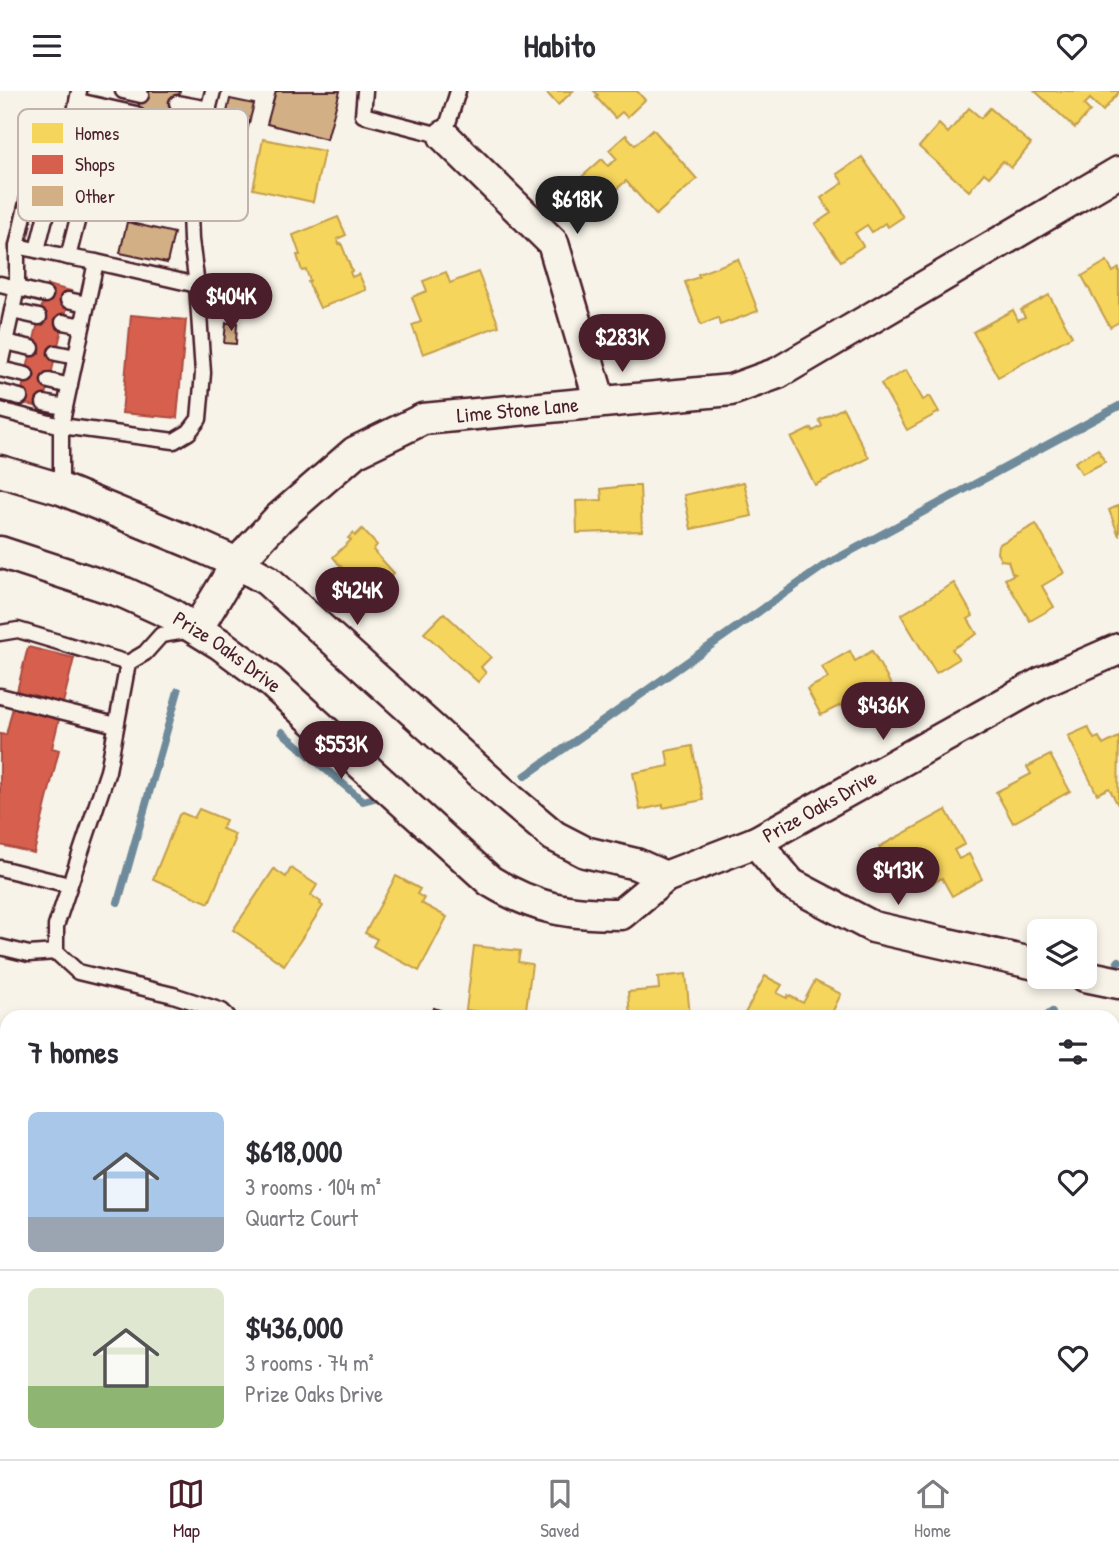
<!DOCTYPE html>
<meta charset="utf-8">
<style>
body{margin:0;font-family:"Patrick Hand",sans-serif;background:#f7f7f7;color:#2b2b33;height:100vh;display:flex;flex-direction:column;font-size:26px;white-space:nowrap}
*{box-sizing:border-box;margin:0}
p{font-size:23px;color:#7c7c81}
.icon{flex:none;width:38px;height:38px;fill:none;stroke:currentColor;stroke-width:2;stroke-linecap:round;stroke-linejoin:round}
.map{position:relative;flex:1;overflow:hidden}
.side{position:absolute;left:0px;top:919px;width:1120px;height:450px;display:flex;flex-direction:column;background:#fff;border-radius:21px 21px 0 0;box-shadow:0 4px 10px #0003}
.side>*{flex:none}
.buttons{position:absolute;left:1027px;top:828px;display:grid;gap:14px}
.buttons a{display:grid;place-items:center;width:70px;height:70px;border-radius:10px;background:#fff;box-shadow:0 4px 10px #0003;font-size:35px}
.price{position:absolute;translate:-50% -60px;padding:0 16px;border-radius:24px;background:#4a1f2b;color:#fff;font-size:23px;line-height:46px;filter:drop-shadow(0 2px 4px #0008)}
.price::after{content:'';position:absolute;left:50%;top:42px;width:21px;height:16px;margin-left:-10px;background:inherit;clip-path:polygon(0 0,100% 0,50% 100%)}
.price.selected{background:#222;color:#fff}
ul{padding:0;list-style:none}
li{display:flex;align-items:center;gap:21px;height:175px;padding:0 28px}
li+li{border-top:2px solid #e1e1e2}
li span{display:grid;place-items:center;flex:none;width:196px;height:140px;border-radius:10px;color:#555}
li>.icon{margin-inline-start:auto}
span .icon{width:84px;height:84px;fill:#fffc;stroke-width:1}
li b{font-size:30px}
h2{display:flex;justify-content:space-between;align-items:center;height:84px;padding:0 28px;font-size:30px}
header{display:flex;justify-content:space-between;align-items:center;height:91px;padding:0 28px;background:#fff;font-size:32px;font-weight:700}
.tab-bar{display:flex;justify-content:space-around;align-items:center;height:98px;border-top:2px solid #e1e1e2;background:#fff;font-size:19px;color:#7c7c81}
.tab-bar a{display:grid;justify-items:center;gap:4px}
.tab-bar .selected{color:#4a1f2b}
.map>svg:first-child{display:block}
</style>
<header><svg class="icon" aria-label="menu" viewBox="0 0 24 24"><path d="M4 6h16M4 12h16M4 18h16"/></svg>Habito<svg class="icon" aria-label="heart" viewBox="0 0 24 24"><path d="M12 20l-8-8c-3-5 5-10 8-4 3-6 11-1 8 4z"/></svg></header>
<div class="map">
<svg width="1119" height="1368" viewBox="0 0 1119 1368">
<rect width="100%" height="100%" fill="#f7f3e8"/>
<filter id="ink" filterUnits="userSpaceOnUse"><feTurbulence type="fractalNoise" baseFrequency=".0143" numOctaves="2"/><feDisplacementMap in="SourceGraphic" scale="14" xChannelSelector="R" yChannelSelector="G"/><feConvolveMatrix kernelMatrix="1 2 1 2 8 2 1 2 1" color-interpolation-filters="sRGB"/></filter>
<g filter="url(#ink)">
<g fill="#f6d55c" stroke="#c29e4d" stroke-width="2">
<path d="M545,0H573L558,14Z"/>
<path d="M594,0H637L645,9L627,26L622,21L615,27L596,6L598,4Z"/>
<path d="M1035,0H1119V1L1103,20L1090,8L1084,14L1090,20L1075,37Z"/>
<path d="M969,17L981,27L990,17L1031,53L1011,77L1003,70L989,86L984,82L969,100L919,56L939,33L948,42Z"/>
<path d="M653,38L697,88L656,124L626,90L598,114L577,90L602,68L608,75L617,68L609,59L626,44L635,54Z"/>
<path d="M263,48L324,60L313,111L253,98Z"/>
<path d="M862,66L903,126L888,136L885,132L872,141L867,134L855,142L863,155L841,170L815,133L831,122L821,107L843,92L837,83Z"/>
<path d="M338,126L346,144L337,148L339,153L341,152L352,180L350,181L352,186L359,183L366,199L320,217L308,191L310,190L306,179L302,180L297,164H300L293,144Z"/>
<path d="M738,168L758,220L720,234L718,227L701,234L685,191L699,186L698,183Z"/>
<path d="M1107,170L1113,181L1119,177V231L1110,236L1082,185Z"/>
<path d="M446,181L450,192L478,181L499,235L423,263L412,234L421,231L412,206L427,200L423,190Z"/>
<path d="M1049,204L1072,245L998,286L973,241L1013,219L1018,229L1025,226L1021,219Z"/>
<path d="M906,279L923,309L930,305L939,321L907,339L881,293Z"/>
<path d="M843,317L869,367L815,394L791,347L812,337L813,340L822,335L819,329Z"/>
<path d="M1098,358L1105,371L1082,383L1075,371Z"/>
<path d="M744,391L752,425L691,438L684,404Z"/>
<path d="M627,395H640L642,440L577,442L576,410L602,409L601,398Z"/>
<path d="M1119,414V445L1109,419Z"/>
<path d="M1036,433L1064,482L1042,495L1054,516L1030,530L1005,488L1015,483L1012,482L1008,470L1001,469L997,462L998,454Z"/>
<path d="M362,438L377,454L373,459L394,482L367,507L333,466L351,449L348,447L353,442L355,445Z"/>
<path d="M954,492L973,525L968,528L977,543L952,558L959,568L936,582L901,524Z"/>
<path d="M444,522L491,566L481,576L486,582L478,591L424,542Z"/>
<path d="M850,560L855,570L872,560L894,599L867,614L863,606L842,617L841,614L821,624L807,598L828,587L822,576Z"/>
<path d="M1088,636L1094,648L1099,646L1103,654L1119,646L1118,714L1109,697L1097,703L1068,645Z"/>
<path d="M692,655L703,709L663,717V714L640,719L633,682L669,675L666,660Z"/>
<path d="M1050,664L1070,700L1013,732L996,701L1031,683L1027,676Z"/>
<path d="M199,718L226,729L222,738L235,743L233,748L235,749L209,812L153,788L179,724L182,722L194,727Z"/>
<path d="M946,719L965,753L954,759L959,768L969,763L982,788L952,805L942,787L925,797L922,791L913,796L911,793L905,796L895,780L900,777L895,767L887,772L879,756Z"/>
<path d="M291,777L317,794L311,804L321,811L320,813L323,815L284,874L233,839L274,778L286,786Z"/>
<path d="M396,785L420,798L417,803L424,807L421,812L447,826L419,880L373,855L377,848L365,842Z"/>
<path d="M474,855L520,860L518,871L532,873L525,926L504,924V926H481V921L466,919Z"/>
<path d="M686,883L690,926H630L628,901L659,898L658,886Z"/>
<path d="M765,885L782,894L777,902L787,907L788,904L803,912L815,890L841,903L830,926H748L744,924Z"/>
</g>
<g fill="#d6604d" stroke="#ac4c43" stroke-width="2">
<path d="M47,194L71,200L43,317L19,311Z"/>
<path d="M131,224L186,229L177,327L122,322Z"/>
<path d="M28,556L74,567L52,657L59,659L34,762L0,754V643L6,644Z"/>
</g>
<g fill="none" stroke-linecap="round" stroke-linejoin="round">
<g stroke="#6e8a9b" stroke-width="8">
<path d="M282,641L363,710L378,706"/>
<path d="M525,685L825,474L1119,315"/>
<path d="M118,811L178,600"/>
<path d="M1118,871L1119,870"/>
<path d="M1045,926L1052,921"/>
<path d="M1113,1324L1119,1325"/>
<path d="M107,1368L114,1362"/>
</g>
</g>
<g fill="#d2af84" stroke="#4a1f2b" stroke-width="2">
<path d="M142,0H180L164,62L129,54Z"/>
<path d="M276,0H340L327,48L267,33Z"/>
<path d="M230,8L254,13L230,105L209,99Z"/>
<path d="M127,131L174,142L167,172L120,162Z"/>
<path d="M226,232H237L236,253L224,252Z"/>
<path d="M434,917L448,922L447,926H430Z"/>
</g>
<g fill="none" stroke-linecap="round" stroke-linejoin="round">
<defs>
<g id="lane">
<path d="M123,0L141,4"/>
<path d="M365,0L363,24L444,45L458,0"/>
<path d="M78,10L136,23"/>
<path d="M177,12L209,18"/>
<path d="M73,30L131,44"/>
<path d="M172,32L203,39"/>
<path d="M166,52L198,59"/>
<path d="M91,76L189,94"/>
<path d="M46,83L71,42"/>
<path d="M63,87L70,50"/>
<path d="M45,127L56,113"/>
<path d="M17,155L45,33L71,42"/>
<path d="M37,159L45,127L40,110"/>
<path d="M96,171L197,194"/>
<path d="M0,193L17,197V155L68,166"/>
<path d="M68,209L87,213"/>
<path d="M12,220L39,226"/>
<path d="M63,231L82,235"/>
<path d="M5,251L32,257"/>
<path d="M56,262L76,266"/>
<path d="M0,274L17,197L45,204"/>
<path d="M0,278L26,284"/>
<path d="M49,290L70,295"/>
<path d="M0,301L20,306"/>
<path d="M44,312L65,316"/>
<path d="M0,319L61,335L174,350L189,341L199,328L203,282L197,194L191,149L189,94L213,0"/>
<path d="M61,398V335L96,171L68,166L91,76L71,42L79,0"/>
<path d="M0,542L18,539L128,572L108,680L56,835V861L78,881L173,904L222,920L228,926"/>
<path d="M128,572L145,562L161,544L192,539"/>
<path d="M0,605L116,634"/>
<path d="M0,777L69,794"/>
<path d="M0,856L29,863L56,861"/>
</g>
<g id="street">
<path d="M444,45L553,152L600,311"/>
<path d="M0,380L61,398L190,451L237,472L267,489L510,708L554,745L585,761L636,773L665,786"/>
<path id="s1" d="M0,461L125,502L171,523L220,553L271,591L490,790C536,818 567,823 621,823L665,786L756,751L1041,592L1119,558"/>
<path id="s2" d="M197,538L237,472L278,428L355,361L423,328L731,299L778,282L1119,81"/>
<path d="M756,751L791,793L873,836L1040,874"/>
<path d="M1085,885L1119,892"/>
<path d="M910,1368L912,1362"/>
</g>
<g id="secondary">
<path d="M0,980L7,981"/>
<path d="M0,1029L7,1030"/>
<path d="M1113,1195L1119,1196"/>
<path d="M1113,1247L1119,1248"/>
</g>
</defs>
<use href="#lane" stroke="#4a1f2b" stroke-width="19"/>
<use href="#street" stroke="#4a1f2b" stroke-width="35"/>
<use href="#secondary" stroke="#4a1f2b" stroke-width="44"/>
<use href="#lane" stroke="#f7f3e8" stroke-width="14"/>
<use href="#street" stroke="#f7f3e8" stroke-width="30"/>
<use href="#secondary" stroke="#f7f3e8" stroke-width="38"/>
</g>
</g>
<g text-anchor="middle" stroke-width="7" stroke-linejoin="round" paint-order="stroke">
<g font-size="21" fill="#4a1f2b" stroke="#f7f3e8">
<text dy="7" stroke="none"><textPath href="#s2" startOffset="410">Lime Stone Lane</textPath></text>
<text dy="7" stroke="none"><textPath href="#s1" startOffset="250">Prize Oaks Drive</textPath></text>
<text dy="7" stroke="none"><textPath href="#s1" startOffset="964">Prize Oaks Drive</textPath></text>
</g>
</g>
<rect x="18" y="18" width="230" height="112" rx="10" fill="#f7f3e8" stroke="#c3b3af" stroke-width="2"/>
<rect x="32" y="32" width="31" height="20" fill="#f6d55c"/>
<rect x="32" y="64" width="31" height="19" fill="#d6604d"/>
<rect x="32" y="95" width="31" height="20" fill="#d2af84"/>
<g font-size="19" fill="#4a1f2b">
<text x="75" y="49">Homes</text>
<text x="75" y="80">Shops</text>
<text x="75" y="112">Other</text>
</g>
</svg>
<div class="buttons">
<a><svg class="icon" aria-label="layers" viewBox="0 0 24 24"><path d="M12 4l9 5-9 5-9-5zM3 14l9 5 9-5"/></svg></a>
</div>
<b class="price selected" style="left:577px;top:145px">$618K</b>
<b class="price" style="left:231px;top:242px">$404K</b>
<b class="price" style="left:622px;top:283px">$283K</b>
<b class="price" style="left:357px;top:536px">$424K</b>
<b class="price" style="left:883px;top:651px">$436K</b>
<b class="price" style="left:341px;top:690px">$553K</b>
<b class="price" style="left:898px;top:816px">$413K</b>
<section class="side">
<h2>7 homes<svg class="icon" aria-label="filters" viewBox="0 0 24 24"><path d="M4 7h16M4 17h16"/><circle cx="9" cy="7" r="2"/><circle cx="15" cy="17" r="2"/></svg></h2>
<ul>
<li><span style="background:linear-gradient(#a9c7e8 75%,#9aa5b1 0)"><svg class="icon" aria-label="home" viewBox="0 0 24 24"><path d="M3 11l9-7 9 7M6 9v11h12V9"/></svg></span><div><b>$618,000</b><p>3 rooms · 104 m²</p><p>Quartz Court</p></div><svg class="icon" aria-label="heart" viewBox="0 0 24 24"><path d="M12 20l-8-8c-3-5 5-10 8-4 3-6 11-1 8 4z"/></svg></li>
<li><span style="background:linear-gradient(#dfe7d0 70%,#8fb573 0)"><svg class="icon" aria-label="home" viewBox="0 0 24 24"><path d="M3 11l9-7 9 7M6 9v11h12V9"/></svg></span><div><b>$436,000</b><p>3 rooms · 74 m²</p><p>Prize Oaks Drive</p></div><svg class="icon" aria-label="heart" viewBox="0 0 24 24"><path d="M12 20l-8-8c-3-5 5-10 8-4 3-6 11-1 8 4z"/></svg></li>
</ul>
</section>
</div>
<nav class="tab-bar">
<a class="selected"><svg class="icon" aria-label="map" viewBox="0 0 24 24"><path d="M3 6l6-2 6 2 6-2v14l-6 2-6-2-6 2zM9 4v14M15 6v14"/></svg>Map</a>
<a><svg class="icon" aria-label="saved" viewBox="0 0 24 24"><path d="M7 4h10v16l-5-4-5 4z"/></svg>Saved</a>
<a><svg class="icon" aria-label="home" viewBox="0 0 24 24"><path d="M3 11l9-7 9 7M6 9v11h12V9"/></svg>Home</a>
</nav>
